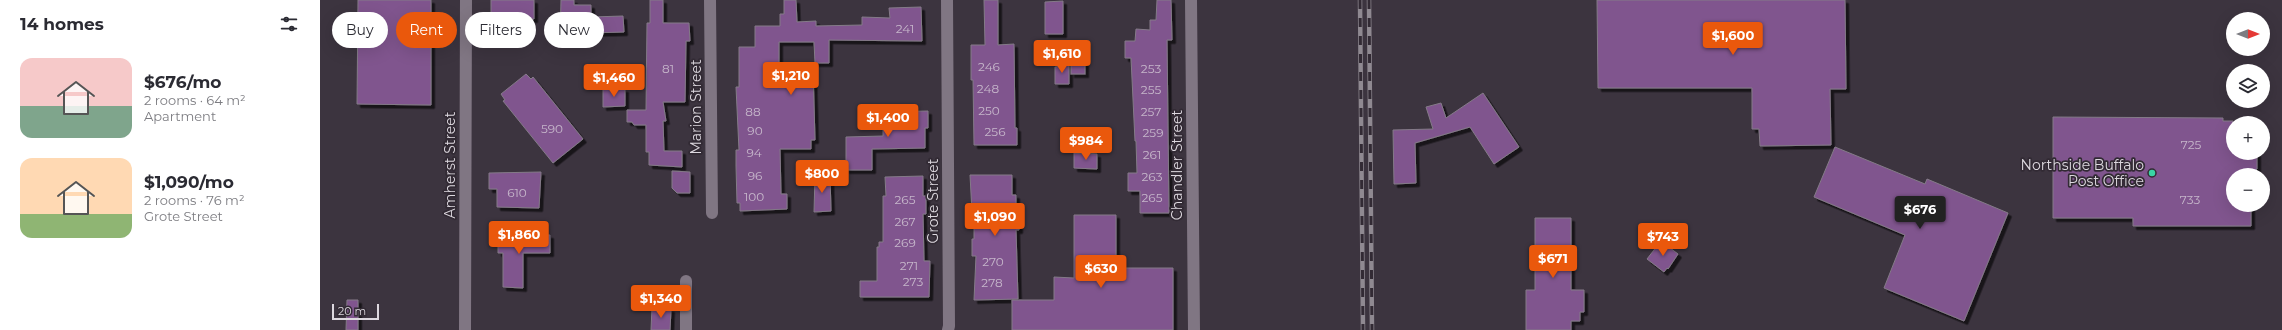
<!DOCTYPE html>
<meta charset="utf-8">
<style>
body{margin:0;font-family:Montserrat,sans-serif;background:#f2f2f3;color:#2b2b33;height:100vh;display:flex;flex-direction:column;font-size:15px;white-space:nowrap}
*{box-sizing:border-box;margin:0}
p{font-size:13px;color:#7c7c81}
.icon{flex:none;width:22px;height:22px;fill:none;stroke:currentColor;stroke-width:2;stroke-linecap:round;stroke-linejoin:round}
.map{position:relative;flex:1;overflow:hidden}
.panel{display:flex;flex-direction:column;background:#fff;width:320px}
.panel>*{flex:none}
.hud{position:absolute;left:12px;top:12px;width:380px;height:36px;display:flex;gap:8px}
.needle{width:26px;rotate:90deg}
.tools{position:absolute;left:1906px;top:12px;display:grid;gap:8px}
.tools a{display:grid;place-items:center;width:44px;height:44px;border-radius:50%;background:#fff;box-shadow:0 4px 16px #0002;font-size:20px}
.scale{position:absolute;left:12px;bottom:10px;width:47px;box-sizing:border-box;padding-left:4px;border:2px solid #ddd8df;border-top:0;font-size:11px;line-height:14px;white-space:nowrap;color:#ddd8df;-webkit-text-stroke:3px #322a34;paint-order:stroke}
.price{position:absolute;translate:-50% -34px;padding:0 9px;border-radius:4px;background:#ea580c;color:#fff;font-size:13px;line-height:26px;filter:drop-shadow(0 1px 2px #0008)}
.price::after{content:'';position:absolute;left:50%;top:24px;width:12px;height:9px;margin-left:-6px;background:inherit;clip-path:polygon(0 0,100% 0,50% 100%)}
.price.on{background:#222;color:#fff}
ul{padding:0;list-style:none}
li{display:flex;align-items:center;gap:12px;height:100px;padding:0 20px}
li span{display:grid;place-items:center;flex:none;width:112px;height:80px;border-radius:12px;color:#555}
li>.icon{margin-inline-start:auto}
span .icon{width:48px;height:48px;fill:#fffc;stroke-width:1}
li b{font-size:17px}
h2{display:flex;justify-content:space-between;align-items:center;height:48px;padding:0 20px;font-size:17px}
.tag{padding:0 14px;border-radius:18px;background:#fff;box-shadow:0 4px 16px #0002;font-size:14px;line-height:36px}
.tag.on{background:#ea580c;color:#fff}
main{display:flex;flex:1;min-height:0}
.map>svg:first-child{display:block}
</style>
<main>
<section class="panel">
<h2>14 homes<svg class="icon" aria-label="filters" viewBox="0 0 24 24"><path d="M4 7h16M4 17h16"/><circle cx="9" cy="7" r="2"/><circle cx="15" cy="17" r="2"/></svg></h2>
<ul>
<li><span style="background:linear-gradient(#f6c9c9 60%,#7fa58c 0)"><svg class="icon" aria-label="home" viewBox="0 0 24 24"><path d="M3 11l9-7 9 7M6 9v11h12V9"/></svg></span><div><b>$676/mo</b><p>2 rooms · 64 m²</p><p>Apartment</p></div></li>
<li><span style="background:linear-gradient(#ffd9b3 70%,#8fb573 0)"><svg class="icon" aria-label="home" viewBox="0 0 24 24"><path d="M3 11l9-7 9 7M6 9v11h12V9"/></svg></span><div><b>$1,090/mo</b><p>2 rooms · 76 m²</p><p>Grote Street</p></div></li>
</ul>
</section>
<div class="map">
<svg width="1962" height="330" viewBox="0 0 1962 330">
<defs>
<filter id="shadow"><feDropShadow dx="3.5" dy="3.5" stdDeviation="0" flood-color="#0009"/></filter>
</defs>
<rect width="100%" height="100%" fill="#3c343f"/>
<g fill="#80548e" stroke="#847b88" filter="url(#shadow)">
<path d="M38,0H111V105L37,104Z"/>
<path d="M171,0H214V19H200V26H177V19H171Z"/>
<path d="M241,0H254V5H271V17L303,16L304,32L268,33V41L240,40Z"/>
<path d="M330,0H343V23H369L370,41H366L365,102H343L346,121H343L344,151H362V167L329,165V152H326V125H314L312,122H307V110H326L327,23H330Z"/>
<path d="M464,0H476L477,22L496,21V26L542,25V17L570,18L569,8L601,7L602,41L509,40V63H495L494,42H459V68H493L495,140H491V149H460L461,194H467V209L420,211V203H417L416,166V150H419L416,87H419V47H435V26H460V14H464Z"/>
<path d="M664,0H678V45L694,44L695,128H697V145H654L653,80H651V45H665Z"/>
<path d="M837,0H851L852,40H847L849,213H820V191H808V173H817L816,141H815L811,58H805V41H815L816,29L830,30V20H836Z"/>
<path d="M1277,0H1525L1526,89H1510L1511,145L1440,146L1439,129H1432V88H1278Z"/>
<path d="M743,1V34H725V2Z"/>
<rect x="751" y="53" width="14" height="21"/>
<path d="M737,63H749V84H735V67H737Z"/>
<path d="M206,74L211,79L213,77L263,139L233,163L183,101L185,100L181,94Z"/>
<path d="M283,89H305V106L283,107Z"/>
<path d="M1163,93L1199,147L1174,164L1150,127L1095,143L1096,183L1074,184L1073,130L1113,129L1106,107L1121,103L1126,118Z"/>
<path d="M608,111V128H605V148L552,149V170H526V137L563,136V112Z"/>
<path d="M1733,117L1903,118V121H1913V153H1937V169L1928,175H1913V205H1931V226H1813V218H1733Z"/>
<path d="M1515,147L1605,184L1607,179L1688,213L1644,321L1564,288L1585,235L1494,197Z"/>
<path d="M754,153L777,154V169L754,168Z"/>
<path d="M352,171L370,172V193H357L352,188Z"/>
<path d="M221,172L219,208L177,207V189H169V173Z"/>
<path d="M650,175H692V195H696V217H699V230H696L698,299L654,300L656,256H652V239H654V212H652Z"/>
<path d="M495,176H510L511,211L494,212Z"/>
<path d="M603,176V196H606V214H603L604,261H610L609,297H540V281H557V247H559V242H563V196H566L565,177Z"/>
<path d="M754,215H796V268H853V330H692V300H734V277L754,278Z"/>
<path d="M1215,218H1251V290H1264V312H1260V321H1251V330H1206V290H1215Z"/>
<path d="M178,234L230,235V253H203V288L183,287V253H178Z"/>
<path d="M1341,241L1358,254L1348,269L1347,268L1344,272L1327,259Z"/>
<path d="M27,300H38V330H26Z"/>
<path d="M332,308L351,309L350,330H331Z"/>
</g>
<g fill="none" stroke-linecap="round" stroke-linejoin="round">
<g stroke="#807683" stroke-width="12">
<path d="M390,0L392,213"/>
<path d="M627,0L629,326L628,330"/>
<path d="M871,0L874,330"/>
<path d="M366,330V281"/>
</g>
<path stroke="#807683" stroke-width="12" d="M145,330L146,0"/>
<defs>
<g id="rail">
<path d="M1040,0L1043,330"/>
<path d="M1049,0L1052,330"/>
</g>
</defs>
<use href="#rail" stroke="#8f8991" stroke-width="4.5"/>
<use href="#rail" stroke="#322a34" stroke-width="3" stroke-dasharray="9" stroke-linecap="butt"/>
</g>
<circle fill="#3ad4a5" stroke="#322a34" stroke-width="1.5" cx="1832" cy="173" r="4"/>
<g text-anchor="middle" stroke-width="3.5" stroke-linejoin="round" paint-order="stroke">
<g font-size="12" fill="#c6b7cb">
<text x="585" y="33">241</text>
<text x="669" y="71">246</text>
<text x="348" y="73">81</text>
<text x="831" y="73">253</text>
<text x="668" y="93">248</text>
<text x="831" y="94">255</text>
<text x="669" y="115">250</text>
<text x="433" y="116">88</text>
<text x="831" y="116">257</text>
<text x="232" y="133">590</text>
<text x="435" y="135">90</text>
<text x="675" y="136">256</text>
<text x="833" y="137">259</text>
<text x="1871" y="149">725</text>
<text x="434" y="157">94</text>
<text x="832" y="159">261</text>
<text x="435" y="180">96</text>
<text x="832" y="181">263</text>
<text x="197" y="197">610</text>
<text x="434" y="201">100</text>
<text x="832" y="202">265</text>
<text x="585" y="204">265</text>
<text x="1870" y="204">733</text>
<text x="585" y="226">267</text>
<text x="585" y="247">269</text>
<text x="673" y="266">270</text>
<text x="589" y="270">271</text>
<text x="593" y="286">273</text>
<text x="672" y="287">278</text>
</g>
<g font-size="14" fill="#ddd8df" stroke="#322a34">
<text transform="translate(376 107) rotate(-90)" y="5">Marion Street</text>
<text transform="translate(130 165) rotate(-90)" y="5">Amherst Street</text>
<text transform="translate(857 165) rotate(-90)" y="5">Chandler Street</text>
<text transform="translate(613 201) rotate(-90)" y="5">Grote Street</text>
</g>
<g font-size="14" fill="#ddd8df" stroke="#322a34" text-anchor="end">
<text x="1824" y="170">Northside Buffalo<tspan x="1824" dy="16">Post Office</tspan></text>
</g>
</g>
</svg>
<div class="tools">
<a><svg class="needle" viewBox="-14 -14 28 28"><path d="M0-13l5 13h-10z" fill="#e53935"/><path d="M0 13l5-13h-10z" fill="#7c7c81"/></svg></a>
<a><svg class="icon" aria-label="layers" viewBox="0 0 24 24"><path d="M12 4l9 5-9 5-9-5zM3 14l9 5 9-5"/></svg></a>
<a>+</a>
<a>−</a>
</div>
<div class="scale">20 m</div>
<b class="price" style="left:1413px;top:56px">$1,600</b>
<b class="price" style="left:742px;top:74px">$1,610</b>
<b class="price" style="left:471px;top:96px">$1,210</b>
<b class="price" style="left:294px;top:98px">$1,460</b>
<b class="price" style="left:568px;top:138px">$1,400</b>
<b class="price" style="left:766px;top:161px">$984</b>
<b class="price" style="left:502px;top:194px">$800</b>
<b class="price on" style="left:1600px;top:230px">$676</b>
<b class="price" style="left:675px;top:237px">$1,090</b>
<b class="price" style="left:199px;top:255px">$1,860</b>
<b class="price" style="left:1343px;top:257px">$743</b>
<b class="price" style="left:1233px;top:279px">$671</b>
<b class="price" style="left:781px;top:289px">$630</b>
<b class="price" style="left:341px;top:319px">$1,340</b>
<div class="hud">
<a class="tag">Buy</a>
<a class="tag on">Rent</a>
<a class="tag">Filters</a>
<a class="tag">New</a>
</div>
</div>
</main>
